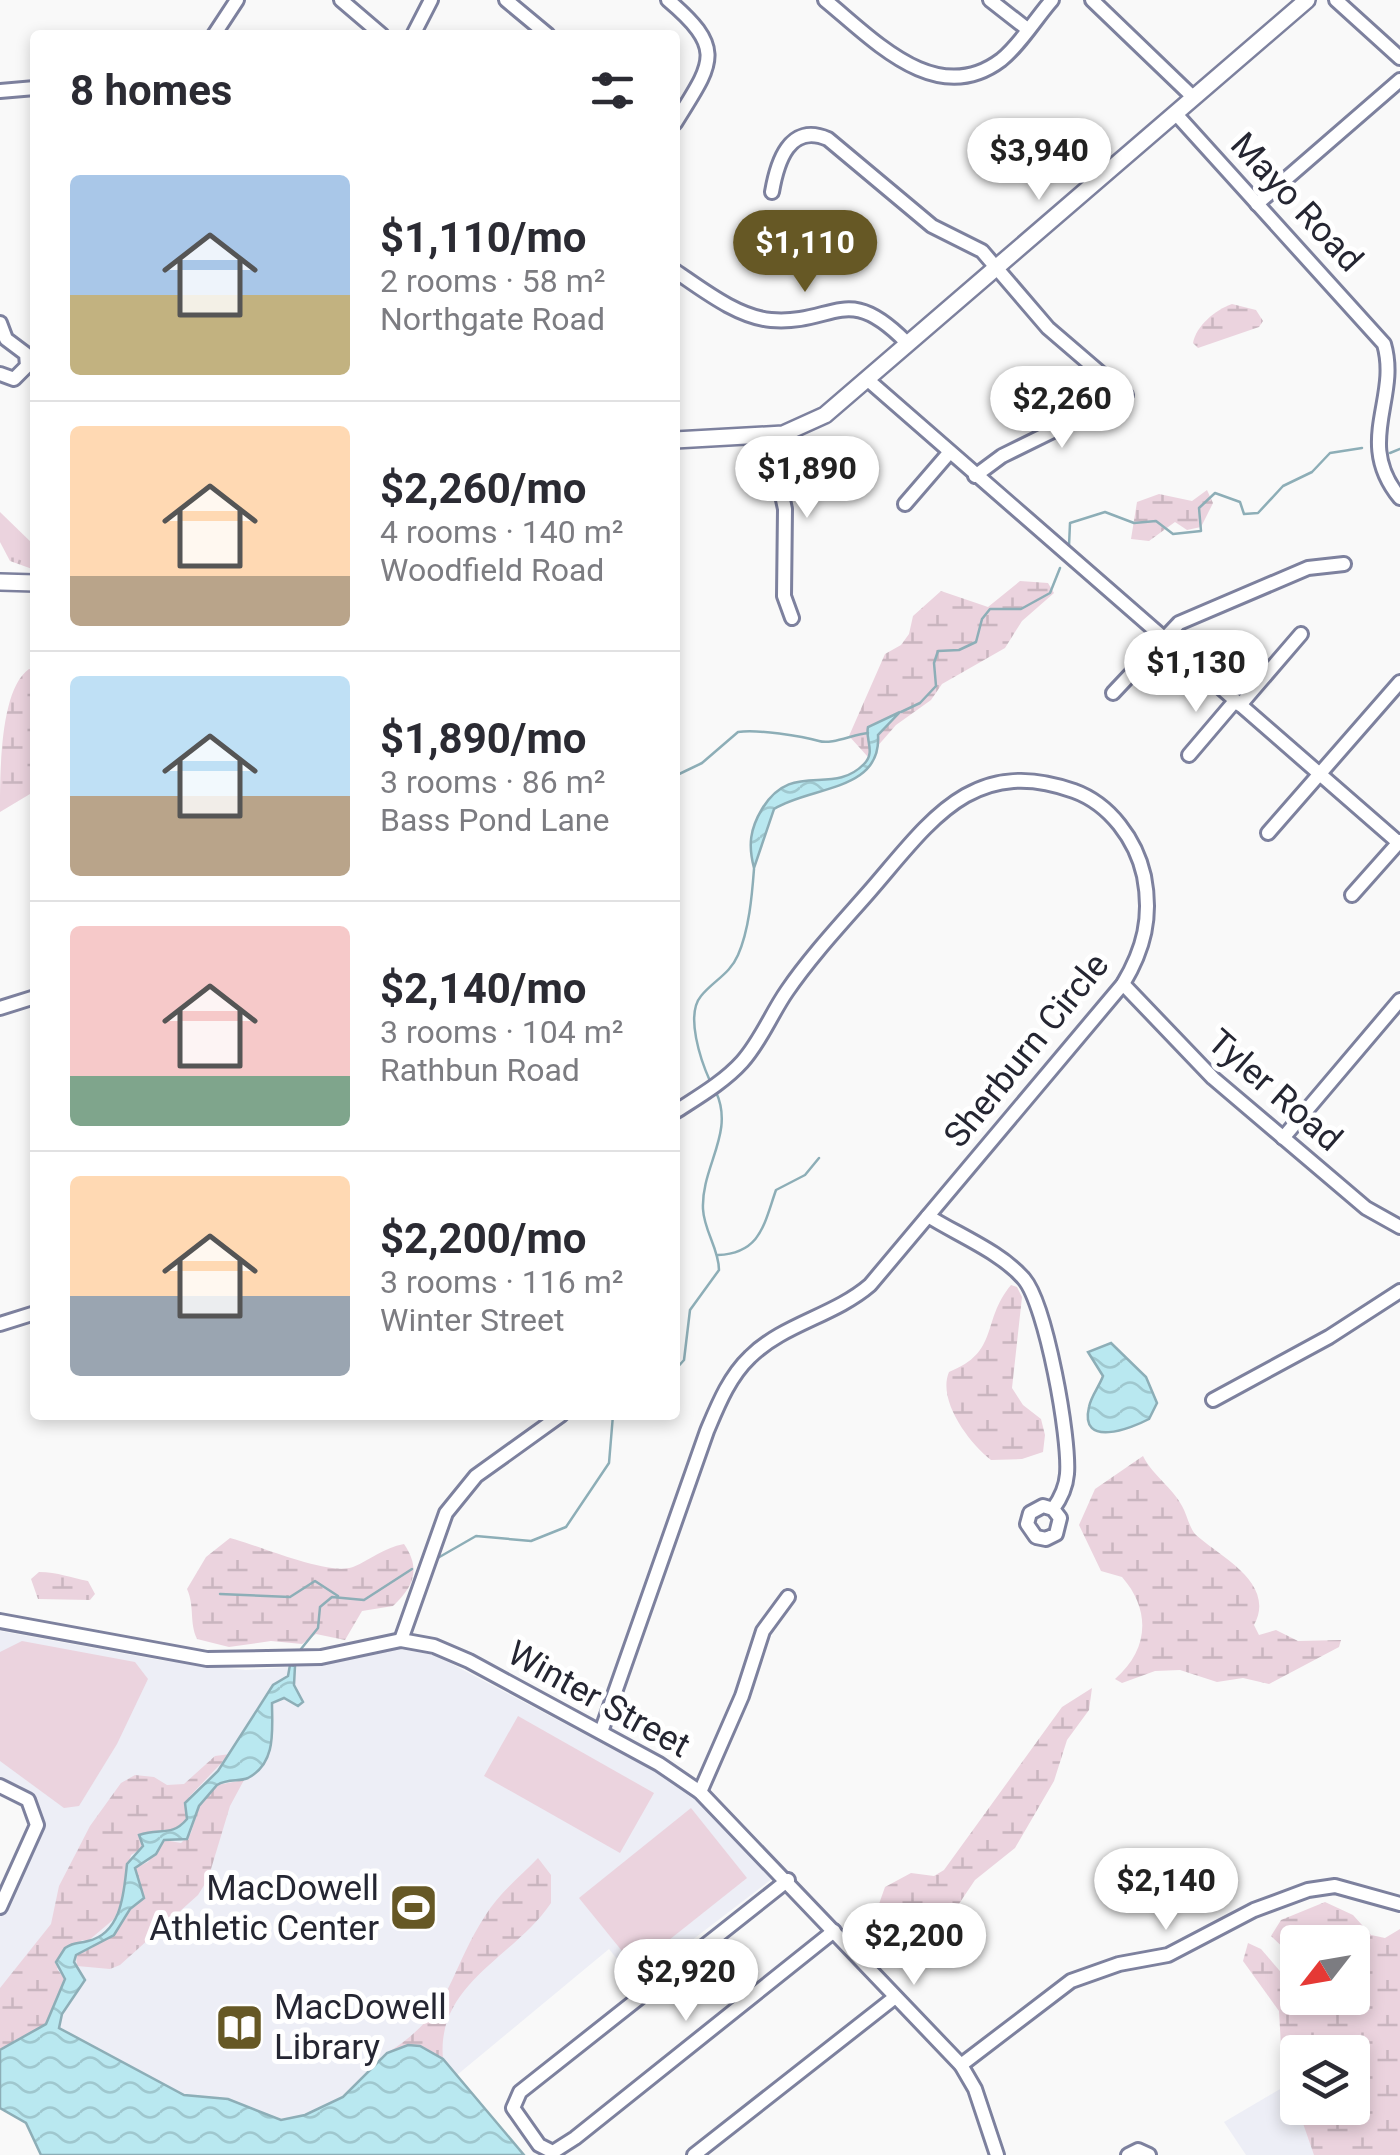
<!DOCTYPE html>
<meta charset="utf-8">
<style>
body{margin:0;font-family:Roboto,sans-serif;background:#f2f2f3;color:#2b2b33;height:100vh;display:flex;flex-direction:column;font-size:38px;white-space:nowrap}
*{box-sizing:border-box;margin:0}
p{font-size:32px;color:#7c7c81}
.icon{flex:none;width:55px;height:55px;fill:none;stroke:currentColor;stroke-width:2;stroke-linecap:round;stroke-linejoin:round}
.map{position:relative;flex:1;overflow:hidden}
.panel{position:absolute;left:30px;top:30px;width:650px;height:1390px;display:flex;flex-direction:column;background:#fff;border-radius:10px;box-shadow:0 5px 15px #0003}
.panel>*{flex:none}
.needle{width:65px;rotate:239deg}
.buttons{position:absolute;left:1280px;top:1925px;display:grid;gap:20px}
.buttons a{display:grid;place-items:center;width:90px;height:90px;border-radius:10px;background:#fff;box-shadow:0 5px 15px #0003;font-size:50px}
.price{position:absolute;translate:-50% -85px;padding:0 22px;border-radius:35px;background:#fff;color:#222;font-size:32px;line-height:65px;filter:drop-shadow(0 2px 5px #0008)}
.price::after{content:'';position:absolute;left:50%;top:60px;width:30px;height:22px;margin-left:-15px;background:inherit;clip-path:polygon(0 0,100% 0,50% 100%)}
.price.on{background:#665825;color:#fff}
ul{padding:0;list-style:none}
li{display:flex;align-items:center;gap:30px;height:250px;padding:0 40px}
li+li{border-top:2px solid #e1e1e2}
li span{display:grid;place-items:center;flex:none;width:280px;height:200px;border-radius:10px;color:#555}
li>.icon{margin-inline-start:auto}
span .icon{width:120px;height:120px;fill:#fffc;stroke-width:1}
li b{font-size:42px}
h2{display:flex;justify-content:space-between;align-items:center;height:120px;padding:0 40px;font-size:42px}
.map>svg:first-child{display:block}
</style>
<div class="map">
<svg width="1400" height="2155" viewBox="0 0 1400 2155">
<defs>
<pattern id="grass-tufts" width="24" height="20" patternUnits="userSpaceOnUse" patternTransform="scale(2.5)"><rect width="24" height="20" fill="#ebd3de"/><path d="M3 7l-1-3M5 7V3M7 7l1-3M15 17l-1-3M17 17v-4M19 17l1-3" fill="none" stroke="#c9b5bf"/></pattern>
<pattern id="wetland-marsh" width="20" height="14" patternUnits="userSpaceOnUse" patternTransform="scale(2.5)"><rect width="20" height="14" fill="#ebd3de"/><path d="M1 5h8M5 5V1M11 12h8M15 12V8" fill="none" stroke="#c9b5bf"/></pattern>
<pattern id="water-waves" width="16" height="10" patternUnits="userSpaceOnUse" patternTransform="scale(2.5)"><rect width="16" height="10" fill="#b9e8f0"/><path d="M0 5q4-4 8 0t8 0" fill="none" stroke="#9fc7ce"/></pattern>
</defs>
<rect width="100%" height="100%" fill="#f9f9f9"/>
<g fill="#edeef6">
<path d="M0,1631L159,1660L246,1670L328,1664L400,1649L435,1655L682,1786L773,1878L636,1983L609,1949L457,2075L443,2059L365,2078L343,2097L305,2115L281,2120L228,2099L184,2095L59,2028L0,2049V1911L38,1834L31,1796L20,1785L0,1779Z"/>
<path d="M1400,2026V2155H1246L1224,2122L1297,2079L1298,2108H1352V2052Z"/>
</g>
<path fill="url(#grass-tufts)" d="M0,512L35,546V570L10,561L0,542Z"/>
<g fill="url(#wetland-marsh)" fill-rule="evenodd">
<path d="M1232,304L1256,310L1263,321L1259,327L1198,348L1193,343C1196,326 1215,310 1232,304Z"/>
<path d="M1207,490L1213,503L1201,527L1187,530L1175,522L1149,541L1131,539L1137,502L1159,494L1192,501Z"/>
<path d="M1020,581L1048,583L1054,593L1022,621L1005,648L942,684L931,700L896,725L868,757L849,736L885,654L901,645L909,634L913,616L941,591L988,607Z"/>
<path d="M29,669L35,670V730L30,740L35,791L0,812C0,772 0,689 29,669Z"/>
<path d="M1011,1285L1017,1287L1022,1297L1012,1388L1023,1405L1041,1419L1045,1435L1043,1452L1022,1459L991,1460C969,1443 937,1400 949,1372C1000,1352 981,1321 1011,1285Z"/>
<path d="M1143,1456C1153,1476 1173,1488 1182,1506C1187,1514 1189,1528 1196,1535C1219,1556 1277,1583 1254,1625L1259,1635L1276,1630L1298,1641L1341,1640L1339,1647L1269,1684L1243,1678L1217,1682L1180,1670L1155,1671L1122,1683L1115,1679C1148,1651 1152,1611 1122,1577L1101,1571L1079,1525L1095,1489Z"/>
<path d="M230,1538C258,1545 327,1576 353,1567C372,1559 383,1548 404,1544C421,1569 414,1586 393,1606L362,1611L345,1640L316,1634L302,1644L271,1641L229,1647L197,1639C189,1622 195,1607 187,1589L206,1557Z"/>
<path d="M39,1572C58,1572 71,1578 88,1581L95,1594L90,1600L38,1599L31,1579Z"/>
<path d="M1092,1688L1089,1710L1067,1740L1054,1781L1015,1848L975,1880L944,1926L889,1960L868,1935L885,1887L911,1873L934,1876L944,1870L1062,1707Z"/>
<path d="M230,1754L189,1797L187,1819L174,1832L142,1842L141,1849L131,1855L125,1876L128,1886L114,1919L88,1941L82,1940L57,1969L65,1979L46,2024L0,2050V1988L51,1924L59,1886L90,1826L121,1783L135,1775L154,1777L167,1785L184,1784L215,1756Z"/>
<path d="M244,1780L230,1806L208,1879L198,1895L120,1965L110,1969L77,1966L76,1955L92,1948L138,1903L135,1868L148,1862L164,1840L181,1843L191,1833L199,1806L217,1785Z"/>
<path d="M538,1858L551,1875V1903C514,1958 436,1983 443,2059L408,2045L387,2053C454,2011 447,1975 485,1916C499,1893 520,1877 538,1858Z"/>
<path d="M1325,1902L1353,1915L1371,1935L1385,1938L1400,1929V2155H1314L1282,2063L1279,2011L1243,1961L1248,1943L1261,1949L1291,1984L1297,1981L1292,1956L1271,1936L1281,1920ZM1298,1942H1352V1998H1298ZM1298,2052H1352V2108H1298Z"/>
</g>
<g fill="#ebd3de">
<path d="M22,1641L135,1662L148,1679L117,1744L79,1806L64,1808L0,1761V1652Z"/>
<path d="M518,1716L654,1793L620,1853L484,1776Z"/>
<path d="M691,1808L747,1878L635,1967L579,1898Z"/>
</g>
<g fill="url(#water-waves)" stroke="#8daeb7" stroke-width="2.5">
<path d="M900,712L878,735C882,792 810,786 774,809L754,868C748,845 750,829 762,809C792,759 832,797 864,764C876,752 865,740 868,727Z"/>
<path d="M1111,1343L1146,1377L1157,1403L1149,1419C1132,1428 1079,1449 1089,1407C1091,1396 1099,1387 1103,1376L1088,1352Z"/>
<path d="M290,1665L295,1666L294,1685L303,1702L298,1706L284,1698L272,1703C272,1729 277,1763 248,1778C239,1782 228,1778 217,1785L199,1806L187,1839L164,1840L156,1854L135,1868L144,1898L130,1909L114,1935L76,1955L74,1962L85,1980L62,2014L59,2028L184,2095L228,2099L281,2120L305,2115L343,2097L387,2053L408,2045L420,2046L443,2059L524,2155H41L26,2123L0,2108V2050L46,2024L65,1979L56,1962L65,1948C75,1941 78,1944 88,1941C123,1933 124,1889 127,1864L143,1846L139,1835C159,1827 171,1838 187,1819L185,1803L218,1771L273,1685L288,1676Z"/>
</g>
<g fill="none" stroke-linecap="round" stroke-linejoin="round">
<g stroke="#8daeb7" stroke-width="2.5">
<path d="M1390,453L1400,449"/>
<path d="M1069,546L1070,523L1105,512L1134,523L1156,521L1173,534L1201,531L1199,508L1215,493L1240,502L1244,514L1258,513L1283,486L1312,472L1330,453L1362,448"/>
<path d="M901,712L920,703L936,686L934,663L938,651L959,650L976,642L982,619L990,609H1021L1050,593L1060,568"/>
<path d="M675,776L702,763L738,732C757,729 802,736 819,741C831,745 854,734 868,733"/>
<path d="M710,1081C701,1061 685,1015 701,996C713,981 730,974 738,955C749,930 752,896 754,869"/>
<path d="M718,1255C761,1253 764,1224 776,1190L805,1175L819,1158"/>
<path d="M675,1370L684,1360L690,1310L719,1270C719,1249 704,1231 703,1209C701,1167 735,1133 716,1092"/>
<path d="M436,1559L476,1536L531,1541L566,1527L609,1463L613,1415"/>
<path d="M220,1594L290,1597L315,1581L338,1596"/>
<path d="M301,1649L318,1628L320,1607L332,1597L364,1600L412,1569"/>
</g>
<defs>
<g id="minor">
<path d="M341,0L382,35"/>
<path d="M506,0L548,35"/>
<path d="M668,0C727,50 712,63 675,123"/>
<path d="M825,0C873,39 936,109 1001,60C1020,45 1036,18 1052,0"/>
<path d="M990,0L1026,28"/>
<path d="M1092,0L1194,98"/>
<path d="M1336,0L1400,58"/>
<path d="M214,35L237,0"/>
<path d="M413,35L431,0"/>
<path d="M0,91L35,88"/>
<path d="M1176,114L1384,344C1400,399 1354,442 1400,498"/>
<path d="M772,192C777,163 789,122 828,139L932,226L982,251L1048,328L1126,395L1002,456L975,476"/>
<path d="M1257,204L1400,80"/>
<path d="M675,271C702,289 737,317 771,320C835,325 846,281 906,342"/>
<path d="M0,323L6,339L26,354L27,366L14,379L0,374"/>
<path d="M868,380L1400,844"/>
<path d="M769,435L785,509L784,596L792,618"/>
<path d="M905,504L949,453"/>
<path d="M1113,693L1179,623L1308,568L1344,564"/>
<path d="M1240,705L1301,634"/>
<path d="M1189,755L1235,701"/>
<path d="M1268,833L1400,682"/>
<path d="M1352,895L1400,841"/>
<path d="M1123,984L1213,1078L1366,1208L1400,1227"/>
<path d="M0,1008L35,997"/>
<path d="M1283,1138L1400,1000"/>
<path d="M928,1216C958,1235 1001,1252 1024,1279C1046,1305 1070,1438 1067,1474C1066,1487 1061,1498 1053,1509L1043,1506L1030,1513L1027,1524L1036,1537L1046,1539L1056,1534L1060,1518L1053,1509"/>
<path d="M0,1324L35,1313"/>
<path d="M1213,1400L1329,1337L1400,1291"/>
<path d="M0,1621L207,1659L321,1657L401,1640L434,1646L469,1661L659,1764L700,1792L961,2065L975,2089L997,2155"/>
<path d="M401,1640L446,1513L476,1476L561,1415"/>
<path d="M601,1732L707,1431C718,1405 729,1377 750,1357C783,1324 834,1316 870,1285L1123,984C1144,949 1152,917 1144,876C1136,840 1110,804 1074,791C972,754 929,823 869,892C841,924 811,956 787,991C771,1014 761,1041 742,1062C724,1082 698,1097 675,1112"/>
<path d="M0,1786L28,1800L37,1825L0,1907"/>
<path d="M700,1792L742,1696L763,1631L788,1597"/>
<path d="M788,1880L520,2092L513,2108L539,2145L553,2152L575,2138L834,1931"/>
<path d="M961,2065L1071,1981L1119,1964L1168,1955L1254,1910L1308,1890L1335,1886L1400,1904"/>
<path d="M694,2155L894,1998"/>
<path d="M1128,2155L1138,2150L1149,2155"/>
</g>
<g id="major">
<path d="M675,440L783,434L825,415L1307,0"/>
<path d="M0,582L35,583"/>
</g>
</defs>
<use href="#minor" stroke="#7d819e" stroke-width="18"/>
<use href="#major" stroke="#7d819e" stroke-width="20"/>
<use href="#minor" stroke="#fff" stroke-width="12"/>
<use href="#major" stroke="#fff" stroke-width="15"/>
</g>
<defs>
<symbol id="stadium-square" viewBox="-11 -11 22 22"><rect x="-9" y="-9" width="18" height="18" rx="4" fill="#665825" stroke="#fff"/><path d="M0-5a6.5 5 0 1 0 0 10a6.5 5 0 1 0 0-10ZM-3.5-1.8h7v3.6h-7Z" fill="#fff"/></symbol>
<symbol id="library-square" viewBox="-11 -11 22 22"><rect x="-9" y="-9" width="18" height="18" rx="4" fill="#665825" stroke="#fff"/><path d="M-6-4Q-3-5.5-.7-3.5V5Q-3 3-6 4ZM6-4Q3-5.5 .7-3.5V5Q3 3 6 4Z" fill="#fff"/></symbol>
</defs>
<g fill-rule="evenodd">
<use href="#stadium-square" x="386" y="1880" width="55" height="55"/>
<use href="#library-square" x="212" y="2000" width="55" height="55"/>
</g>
<g text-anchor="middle" stroke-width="10" stroke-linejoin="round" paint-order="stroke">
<g font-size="35" fill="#252632" stroke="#fff">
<text transform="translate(1297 202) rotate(47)" y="12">Mayo Road</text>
<text transform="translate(1026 1050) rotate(-51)" y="12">Sherburn Circle</text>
<text transform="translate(1275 1090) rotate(41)" y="12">Tyler Road</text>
<text transform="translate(599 1699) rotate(29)" y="12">Winter Street</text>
</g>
<g font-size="35" fill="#252632" stroke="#fff" text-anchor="end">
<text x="379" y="1900">MacDowell<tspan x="379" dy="40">Athletic Center</tspan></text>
<text x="274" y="2019" text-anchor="start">MacDowell<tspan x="274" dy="40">Library</tspan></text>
</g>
</g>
</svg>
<div class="buttons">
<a><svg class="needle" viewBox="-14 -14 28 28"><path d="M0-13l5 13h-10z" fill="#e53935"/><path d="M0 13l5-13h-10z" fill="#7c7c81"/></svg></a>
<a><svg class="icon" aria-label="layers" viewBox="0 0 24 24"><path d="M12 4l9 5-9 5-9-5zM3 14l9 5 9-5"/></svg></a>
</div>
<b class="price" style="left:1039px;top:203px">$3,940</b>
<b class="price on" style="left:805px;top:295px">$1,110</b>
<b class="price" style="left:1062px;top:451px">$2,260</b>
<b class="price" style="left:807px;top:521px">$1,890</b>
<b class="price" style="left:1196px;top:715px">$1,130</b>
<b class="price" style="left:1166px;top:1933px">$2,140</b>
<b class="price" style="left:914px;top:1988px">$2,200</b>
<b class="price" style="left:686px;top:2024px">$2,920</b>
<section class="panel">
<h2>8 homes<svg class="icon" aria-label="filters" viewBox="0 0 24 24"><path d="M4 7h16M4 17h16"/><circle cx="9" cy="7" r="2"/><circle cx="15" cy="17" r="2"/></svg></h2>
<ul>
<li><span style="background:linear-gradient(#a9c7e8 60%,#c2b280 0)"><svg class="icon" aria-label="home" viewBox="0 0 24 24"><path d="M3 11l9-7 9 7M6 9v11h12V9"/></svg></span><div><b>$1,110/mo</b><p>2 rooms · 58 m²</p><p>Northgate Road</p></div></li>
<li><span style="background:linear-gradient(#ffd9b3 75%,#b9a48a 0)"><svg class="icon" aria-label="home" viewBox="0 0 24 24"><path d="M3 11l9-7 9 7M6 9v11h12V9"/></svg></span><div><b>$2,260/mo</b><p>4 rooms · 140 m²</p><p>Woodfield Road</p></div></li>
<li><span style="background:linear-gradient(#bfe0f5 60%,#b9a48a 0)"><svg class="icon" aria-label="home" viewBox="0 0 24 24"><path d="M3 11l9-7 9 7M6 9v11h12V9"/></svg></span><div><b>$1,890/mo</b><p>3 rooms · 86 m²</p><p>Bass Pond Lane</p></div></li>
<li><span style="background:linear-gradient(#f6c9c9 75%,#7fa58c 0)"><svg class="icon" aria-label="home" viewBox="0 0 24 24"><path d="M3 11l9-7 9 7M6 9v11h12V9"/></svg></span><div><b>$2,140/mo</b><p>3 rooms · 104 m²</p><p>Rathbun Road</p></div></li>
<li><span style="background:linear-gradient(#ffd9b3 60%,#9aa5b1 0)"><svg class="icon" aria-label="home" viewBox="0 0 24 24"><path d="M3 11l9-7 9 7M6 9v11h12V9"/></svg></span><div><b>$2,200/mo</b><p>3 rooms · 116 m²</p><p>Winter Street</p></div></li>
</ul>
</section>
</div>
